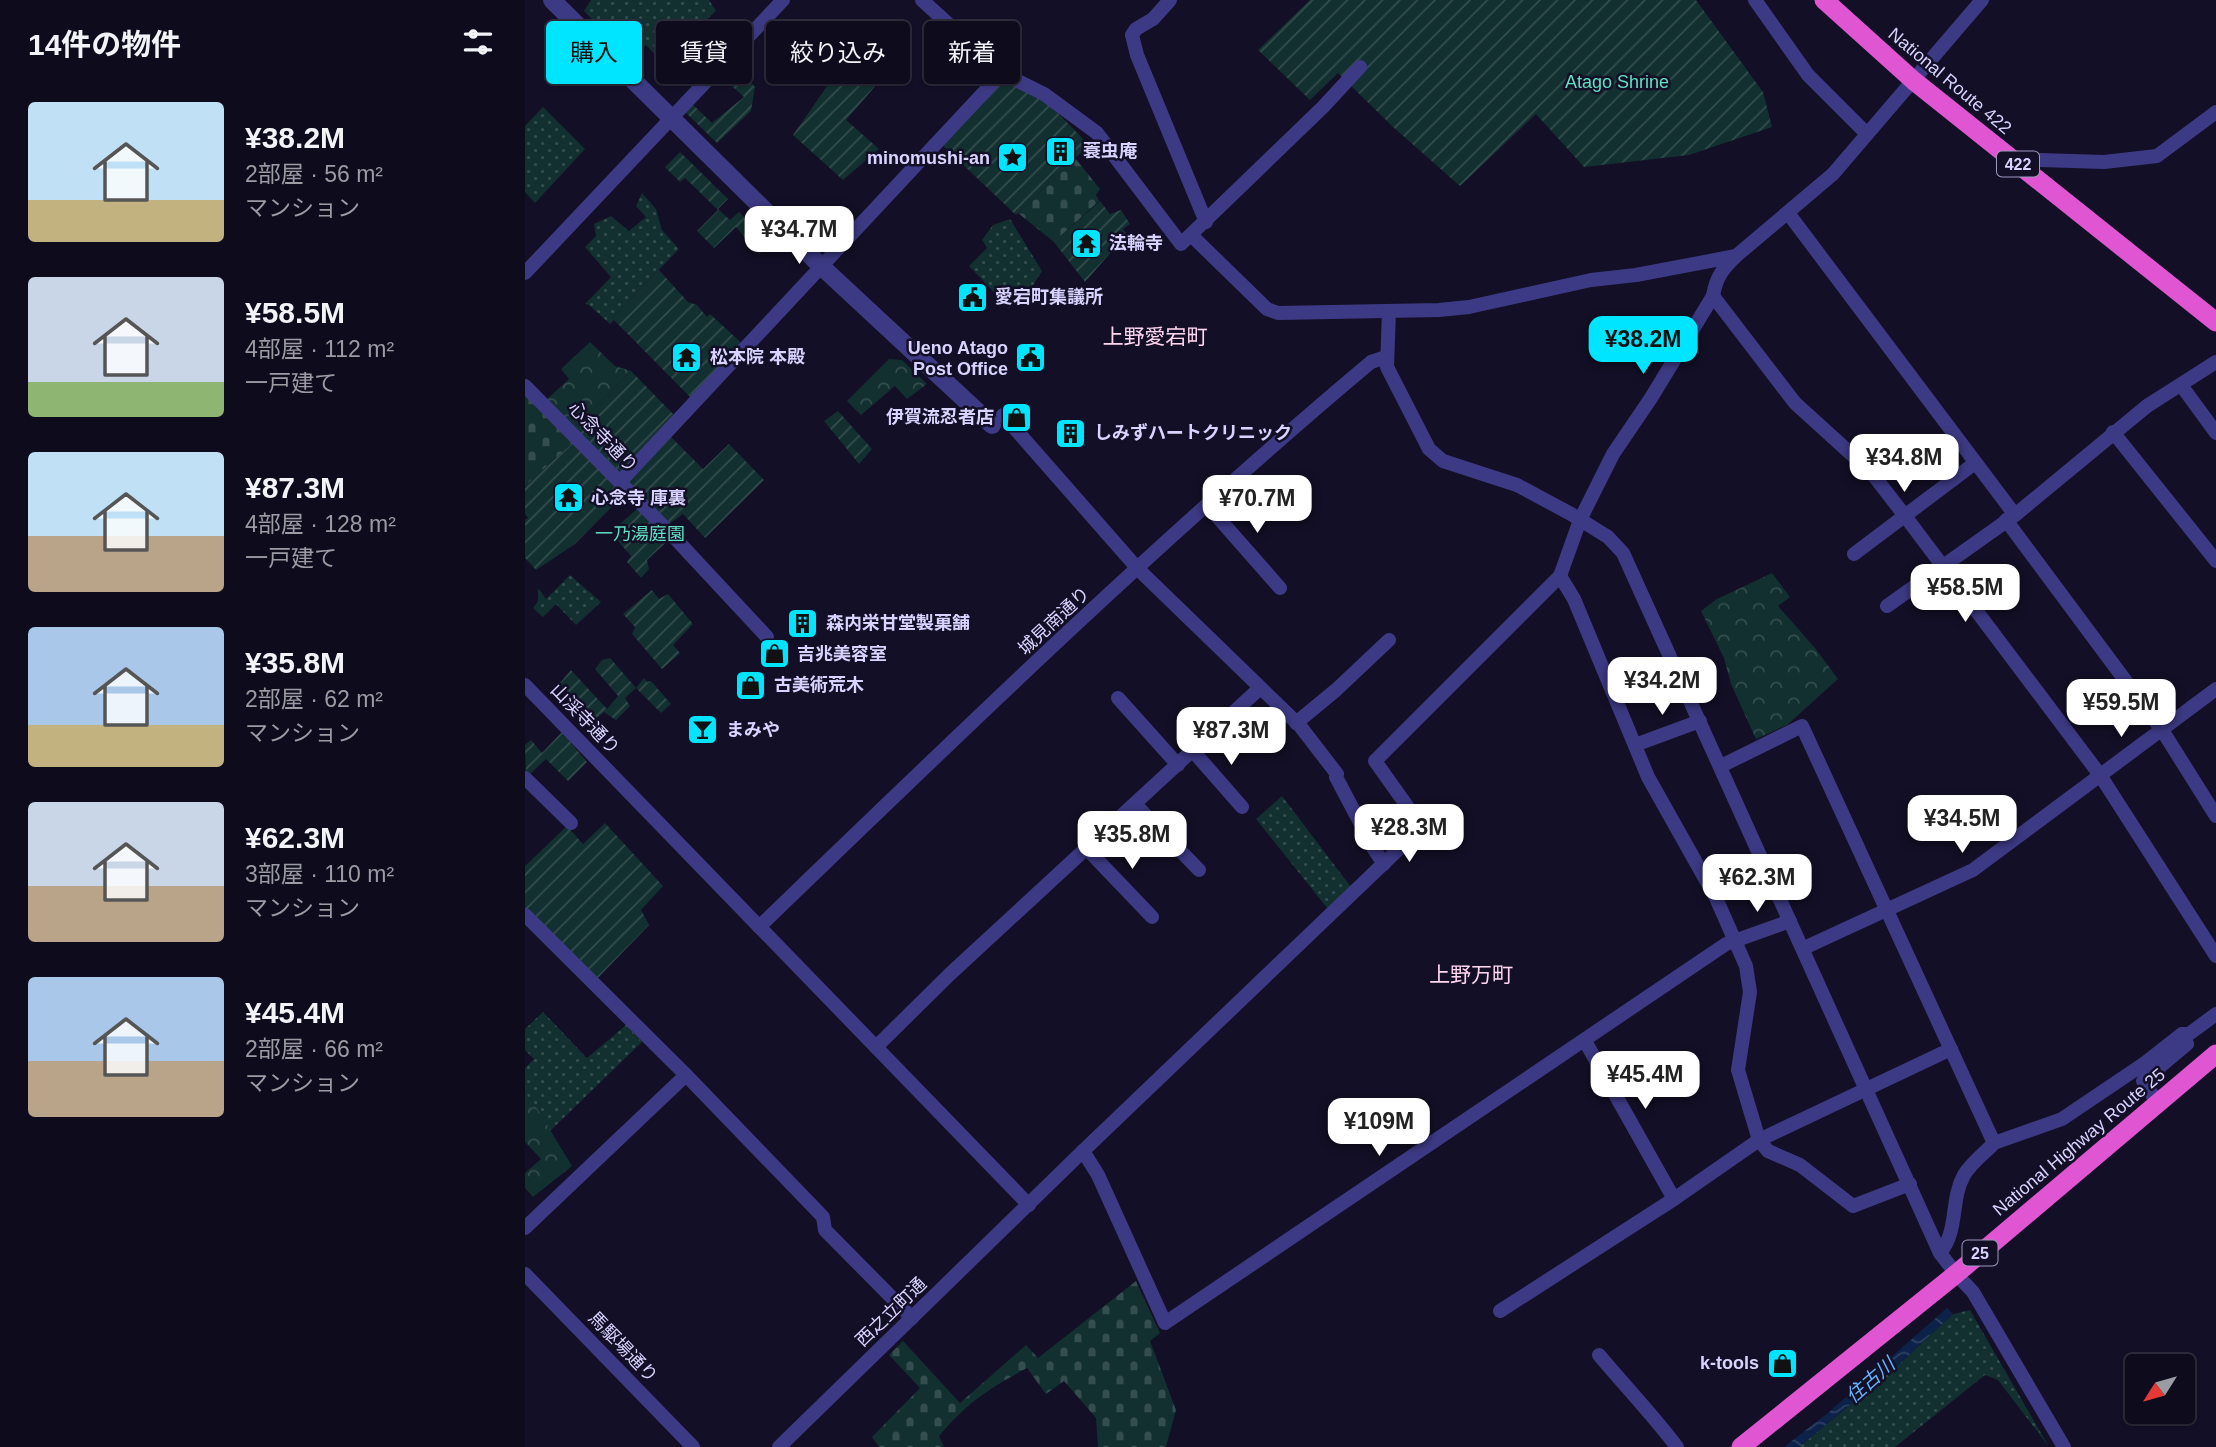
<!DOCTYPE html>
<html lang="ja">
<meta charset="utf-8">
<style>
body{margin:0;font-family:Arial,"Noto Sans JP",sans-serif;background:#171425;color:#f1f3f6;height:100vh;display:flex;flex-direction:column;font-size:26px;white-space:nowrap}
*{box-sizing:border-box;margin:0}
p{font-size:23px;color:#9b9ba3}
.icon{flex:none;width:38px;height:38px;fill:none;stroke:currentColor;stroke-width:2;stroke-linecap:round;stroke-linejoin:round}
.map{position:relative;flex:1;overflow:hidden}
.drawer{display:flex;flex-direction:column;background:#0e0b1c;width:525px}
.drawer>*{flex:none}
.guide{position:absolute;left:21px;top:21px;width:665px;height:63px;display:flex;gap:14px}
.needle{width:46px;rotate:233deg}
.fabs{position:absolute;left:1600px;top:1354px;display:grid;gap:14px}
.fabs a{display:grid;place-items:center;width:70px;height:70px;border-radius:7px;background:#0e0b1c;box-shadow:0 2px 5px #0004,0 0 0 2px #2e2b3b;font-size:35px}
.price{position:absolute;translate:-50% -60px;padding:0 16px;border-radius:14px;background:#fff;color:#222;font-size:23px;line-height:46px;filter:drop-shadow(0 2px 4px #0008)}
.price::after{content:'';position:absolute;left:50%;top:42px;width:21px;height:16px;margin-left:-10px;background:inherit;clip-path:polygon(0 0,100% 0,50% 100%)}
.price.on{background:#00e5ff;color:#111}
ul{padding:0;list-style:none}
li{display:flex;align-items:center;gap:21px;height:175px;padding:0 28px}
li span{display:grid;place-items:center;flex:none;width:196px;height:140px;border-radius:7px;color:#555}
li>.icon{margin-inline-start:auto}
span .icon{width:84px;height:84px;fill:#fffc;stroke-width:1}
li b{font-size:30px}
h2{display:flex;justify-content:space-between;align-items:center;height:84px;padding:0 28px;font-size:30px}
.tag{padding:0 24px;border-radius:7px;background:#0e0b1c;box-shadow:0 2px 5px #0004,0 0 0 2px #2e2b3b;font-size:24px;line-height:63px}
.tag.on{background:#00e5ff;color:#111}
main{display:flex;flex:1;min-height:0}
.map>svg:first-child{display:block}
</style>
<main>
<section class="drawer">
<h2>14件の物件<svg class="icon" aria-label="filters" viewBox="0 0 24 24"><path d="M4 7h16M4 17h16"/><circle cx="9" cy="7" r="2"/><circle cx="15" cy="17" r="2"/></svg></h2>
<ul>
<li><span style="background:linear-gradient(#bfe0f5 70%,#c2b280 0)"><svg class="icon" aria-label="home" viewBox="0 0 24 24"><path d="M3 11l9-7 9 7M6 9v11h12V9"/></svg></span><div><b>¥38.2M</b><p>2部屋 · 56 m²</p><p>マンション</p></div></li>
<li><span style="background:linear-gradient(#c9d6e8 75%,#8fb573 0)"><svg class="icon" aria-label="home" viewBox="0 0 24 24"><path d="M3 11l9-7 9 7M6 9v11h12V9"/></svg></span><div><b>¥58.5M</b><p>4部屋 · 112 m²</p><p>一戸建て</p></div></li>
<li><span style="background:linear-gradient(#bfe0f5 60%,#b9a48a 0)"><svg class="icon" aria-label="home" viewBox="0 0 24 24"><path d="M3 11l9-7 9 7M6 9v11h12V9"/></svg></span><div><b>¥87.3M</b><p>4部屋 · 128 m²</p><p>一戸建て</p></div></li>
<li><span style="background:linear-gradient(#a9c7e8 70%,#c2b280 0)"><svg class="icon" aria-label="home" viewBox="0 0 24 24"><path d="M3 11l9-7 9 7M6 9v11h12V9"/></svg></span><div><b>¥35.8M</b><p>2部屋 · 62 m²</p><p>マンション</p></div></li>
<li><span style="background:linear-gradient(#c9d6e8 60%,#b9a48a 0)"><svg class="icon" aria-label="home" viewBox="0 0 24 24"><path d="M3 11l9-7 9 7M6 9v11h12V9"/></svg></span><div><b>¥62.3M</b><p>3部屋 · 110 m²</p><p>マンション</p></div></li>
<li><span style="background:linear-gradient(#a9c7e8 60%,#b9a48a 0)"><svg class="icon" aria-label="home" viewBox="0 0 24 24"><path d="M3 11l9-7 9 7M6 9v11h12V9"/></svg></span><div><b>¥45.4M</b><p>2部屋 · 66 m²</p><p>マンション</p></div></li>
</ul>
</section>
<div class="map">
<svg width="1691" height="1447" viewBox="0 0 1691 1447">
<defs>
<pattern id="grass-dots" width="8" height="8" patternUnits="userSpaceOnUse" patternTransform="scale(1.75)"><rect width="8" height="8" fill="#12302f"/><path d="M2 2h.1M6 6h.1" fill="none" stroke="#344d4e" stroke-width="1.8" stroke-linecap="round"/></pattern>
<pattern id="forest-crowns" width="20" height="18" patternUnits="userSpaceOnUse" patternTransform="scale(1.75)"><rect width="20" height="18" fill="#12302f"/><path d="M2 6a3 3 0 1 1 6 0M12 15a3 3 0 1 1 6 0" fill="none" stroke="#344d4e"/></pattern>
<pattern id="cemetery-stones" width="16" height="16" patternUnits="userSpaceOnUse" patternTransform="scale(1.75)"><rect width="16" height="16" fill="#12302f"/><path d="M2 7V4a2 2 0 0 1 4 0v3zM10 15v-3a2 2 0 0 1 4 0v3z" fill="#344d4e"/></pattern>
<pattern id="garden-furrows" width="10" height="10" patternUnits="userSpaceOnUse" patternTransform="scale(1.75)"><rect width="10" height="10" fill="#12302f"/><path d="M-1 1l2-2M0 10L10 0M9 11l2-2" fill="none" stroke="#344d4e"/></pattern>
<pattern id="water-waves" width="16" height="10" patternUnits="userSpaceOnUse" patternTransform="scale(1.75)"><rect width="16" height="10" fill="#0c2248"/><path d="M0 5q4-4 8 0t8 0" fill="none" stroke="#2f4163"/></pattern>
</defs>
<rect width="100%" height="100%" fill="#130f26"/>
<g fill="url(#grass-dots)">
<path d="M66,0H184L191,11L139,59L132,57L121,45L107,60L59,11Z"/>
<path d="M18,107L60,149L10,203L0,192V126Z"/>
<path d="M117,193L131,209L137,230L154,249L87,318L89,320L85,324L64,305L60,304L86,277L60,247L71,236L69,224L86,216L104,231L121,217L111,206Z"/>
<path d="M485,219L517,271L503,293L484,308L444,266L462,248L457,240L468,225Z"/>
<path d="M45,575L76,602L51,625L31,604L18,617L8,608L13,601V588L21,599Z"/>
<path d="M757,796L826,887L803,909L731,819Z"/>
<path d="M18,1012L62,1058L101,1025L117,1042L24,1132L8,1102L0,1093V1068L9,1059L0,1050V1029Z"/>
<path d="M1445,1310L1524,1447L1473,1380L1460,1375L1370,1447H1274L1372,1366L1428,1314Z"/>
</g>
<g fill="url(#forest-crowns)">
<path d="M65,342L90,366L106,371L46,431L18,403L44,379L36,369Z"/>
<path d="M364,359L377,360L402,384L382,399L370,386L336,415L322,401Z"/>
<path d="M1247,573L1265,597L1253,606L1290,648L1313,679L1262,725L1231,739L1206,684L1199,658L1176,611L1192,599Z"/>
<path d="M0,1093L8,1102L47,1166L8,1197L0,1188V1173L16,1159L0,1142Z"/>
</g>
<g fill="url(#cemetery-stones)">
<path d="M550,158L575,189L571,195L574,201L529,242L493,213Z"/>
<path d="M0,391L53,438L0,486Z"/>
<path d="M611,1281L635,1333L625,1341L651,1410L641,1447H573L571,1418L539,1381L521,1394L502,1368C462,1390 444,1401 414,1436L419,1447H354L347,1437L395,1388L364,1355L378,1341L435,1403L501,1345L513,1358Z"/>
</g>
<g fill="url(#garden-furrows)">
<path d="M785,0H1171L1238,92L1247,127L1164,155L1059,167L1011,114L935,186L868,127L813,73L785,100L733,50Z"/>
<path d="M302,26L353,83L321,120L354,149L318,180L268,135L314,69L285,36Z"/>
<path d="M204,58L230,87L226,111L192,143L157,109L164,101L187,123L219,97L191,72Z"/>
<path d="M477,73L531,111L564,145L491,215L414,142Z"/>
<path d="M155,152L203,199L193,209L205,220L214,212L247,243L234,254L211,227L189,248L172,231L193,210L160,178L155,182L140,167Z"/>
<path d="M575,201L585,214L596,210L605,224L598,229L602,234L560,282L529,242Z"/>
<path d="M134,270L163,302L172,305L182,317L185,314L222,348L169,401L87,318Z"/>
<path d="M106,371L154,420L95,481L103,490L50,544L11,570L0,558V520L3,518L0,514V486L52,439L46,431Z"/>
<path d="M313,411L347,449L334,464L299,421Z"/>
<path d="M143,434L178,469L204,444L239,480L180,538L158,514L140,527L148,536L122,560L124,569L116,578L102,562L106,556L85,532L117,505L98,480Z"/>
<path d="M127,590L134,599L143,594L168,624L148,645L155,653L137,669L107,634L110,627L98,614Z"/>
<path d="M85,658L111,688L119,678L122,682L126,681L146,704L136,713L111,688L100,698L105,706L91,720L79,712L69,720L34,684L46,670L82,709L93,696L70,669L77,660Z"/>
<path d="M37,732L62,762L43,781L21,759L1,778L0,745L6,740L17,753Z"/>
<path d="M80,823L138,886L116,910L124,925L68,983L0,915V866L42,826L58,844Z"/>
</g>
<path fill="url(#water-waves)" d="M1422,1308L1428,1314L1372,1366L1274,1447H1259L1304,1412Z"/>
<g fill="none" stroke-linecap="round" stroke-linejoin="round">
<g stroke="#3d3a85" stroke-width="14">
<path d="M397,0L477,73L519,94L572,133L656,244L798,107L835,67"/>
<path d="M645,0L628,19L611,29L607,35L612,55L681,222"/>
<path d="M1230,0L1283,75L1342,134"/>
<path d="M1487,159L1579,162L1632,156L1691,112"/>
<path d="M1263,213L1490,515"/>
<path d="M666,235L742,309L753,313L914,310L944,307L1066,280L1111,275L1211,256L1308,174L1457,0"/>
<path d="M0,273L258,0"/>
<path d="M1188,296L1270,403L1346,472L1380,516L1575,775L1691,956"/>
<path d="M864,311L862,367L904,449L918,461L992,485L1046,514L1083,537L1098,553L1415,1253L1431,1274L1448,1292L1539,1447"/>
<path d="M1656,385L1691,433"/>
<path d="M0,386L148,536L242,637"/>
<path d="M478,415L613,569L775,726L812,774L811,777L849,849L859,864"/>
<path d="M1588,432L1691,561"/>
<path d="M95,482L477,73"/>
<path d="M682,505L755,588"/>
<path d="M1481,520L1637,730L1691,816"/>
<path d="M1329,554L1450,463"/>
<path d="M1035,576L1049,599L1123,777L1191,898L1221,966L1225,992L1213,1070L1234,1140L1243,1151L1275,1165L1328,1206L1385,1184"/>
<path d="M1362,606L1490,515L1622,406L1691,362"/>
<path d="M0,685L504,1205"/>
<path d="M593,698L653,765"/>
<path d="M771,723L811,690L864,640"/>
<path d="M1110,745L1175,721"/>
<path d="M668,751L717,807"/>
<path d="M1196,766L1277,726L1469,1143L1537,1119L1620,1063L1657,1034L1662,1044L1618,1081L1633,1103"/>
<path d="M0,778L46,823"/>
<path d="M610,804L674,870"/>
<path d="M562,849L627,917"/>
<path d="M0,915L161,1075L298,1217L300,1230L387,1318"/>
<path d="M234,927C434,734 634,540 846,362L861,357"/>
<path d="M1279,948L1448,870L1691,689"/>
<path d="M1657,1034H1664L1691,1014"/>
<path d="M1060,1041L1149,1199"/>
<path d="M351,1047L425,974L735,688"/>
<path d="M558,1151L573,1175L640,1323L1201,944L1265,921"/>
<path d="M0,1228L161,1075"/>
<path d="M1415,1253C1434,1230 1425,1200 1439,1175C1446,1163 1460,1153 1469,1143"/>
<path d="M0,1274L168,1447"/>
<path d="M975,1311L1149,1199L1234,1140L1426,1049"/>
<path d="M1074,1355C1100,1386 1128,1415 1152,1447"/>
<path d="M254,1447L558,1151L878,845C887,835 890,827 887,813L850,761L1035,576L1055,520L1088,454L1126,398L1188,296C1191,278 1197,269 1211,256"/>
</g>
<path stroke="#3d3a85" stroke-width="18" d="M27,0L297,267L467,425"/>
<g stroke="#e055d1" stroke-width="19">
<path d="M1299,0L1389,81L1691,322"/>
<path d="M1216,1447L1431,1274L1691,1054"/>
</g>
</g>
<defs>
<symbol id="building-square" viewBox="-11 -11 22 22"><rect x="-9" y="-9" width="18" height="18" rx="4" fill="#00e5ff" stroke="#130f26"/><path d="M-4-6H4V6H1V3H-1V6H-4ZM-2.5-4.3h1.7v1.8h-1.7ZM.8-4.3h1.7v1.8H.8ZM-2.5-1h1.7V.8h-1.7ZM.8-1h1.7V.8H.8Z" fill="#111"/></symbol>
<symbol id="sight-square" viewBox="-11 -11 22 22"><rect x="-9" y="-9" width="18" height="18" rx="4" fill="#00e5ff" stroke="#130f26"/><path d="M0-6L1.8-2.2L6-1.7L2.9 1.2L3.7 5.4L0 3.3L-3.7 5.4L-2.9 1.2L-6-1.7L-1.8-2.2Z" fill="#111"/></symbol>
<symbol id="temple-square" viewBox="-11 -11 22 22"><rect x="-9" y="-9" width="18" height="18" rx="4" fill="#00e5ff" stroke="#130f26"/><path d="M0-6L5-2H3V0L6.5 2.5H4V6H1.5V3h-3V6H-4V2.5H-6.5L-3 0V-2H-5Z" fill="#111"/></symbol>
<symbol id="civic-square" viewBox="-11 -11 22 22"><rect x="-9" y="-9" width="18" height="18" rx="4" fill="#00e5ff" stroke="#130f26"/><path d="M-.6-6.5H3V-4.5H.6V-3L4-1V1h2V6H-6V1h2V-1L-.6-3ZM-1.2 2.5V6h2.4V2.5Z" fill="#111"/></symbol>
<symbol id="shop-square" viewBox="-11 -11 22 22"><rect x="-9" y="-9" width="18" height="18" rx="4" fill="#00e5ff" stroke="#130f26"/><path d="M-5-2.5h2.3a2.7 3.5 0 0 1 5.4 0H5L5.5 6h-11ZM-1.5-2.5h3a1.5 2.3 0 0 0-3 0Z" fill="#111"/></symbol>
<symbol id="bar-square" viewBox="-11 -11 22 22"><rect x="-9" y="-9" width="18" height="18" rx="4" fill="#00e5ff" stroke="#130f26"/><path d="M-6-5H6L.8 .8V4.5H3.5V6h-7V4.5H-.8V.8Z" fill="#111"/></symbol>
</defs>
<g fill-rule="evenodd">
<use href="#building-square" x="518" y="134" width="35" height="35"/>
<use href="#sight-square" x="470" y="140" width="35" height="35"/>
<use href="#temple-square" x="544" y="226" width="35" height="35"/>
<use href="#civic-square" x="430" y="280" width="35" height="35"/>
<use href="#temple-square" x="144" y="340" width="35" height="35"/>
<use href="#civic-square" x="488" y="340" width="35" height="35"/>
<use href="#shop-square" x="474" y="400" width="35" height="35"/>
<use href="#building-square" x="528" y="416" width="35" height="35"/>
<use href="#temple-square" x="26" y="480" width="35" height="35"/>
<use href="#building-square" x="260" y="606" width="35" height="35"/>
<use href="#shop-square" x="232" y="636" width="35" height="35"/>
<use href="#shop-square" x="208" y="668" width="35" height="35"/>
<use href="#bar-square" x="160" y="712" width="35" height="35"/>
<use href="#shop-square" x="1240" y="1346" width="35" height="35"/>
</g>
<g text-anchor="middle" stroke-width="5" stroke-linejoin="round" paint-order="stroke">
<g fill="#130f26" stroke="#9e99be" stroke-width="2">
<rect x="1472" y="151.5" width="42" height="25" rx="5"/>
<rect x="1437.5" y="1240.5" width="35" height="25" rx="5"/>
</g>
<g font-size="16" font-weight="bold" fill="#d9d4ff">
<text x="1493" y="170">422</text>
<text x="1455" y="1259">25</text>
</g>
<g font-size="18" fill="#d9d4ff" stroke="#130f26">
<text transform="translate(1425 81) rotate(40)" y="6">National Route 422</text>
<text transform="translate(78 437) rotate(46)" y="6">心念寺通り</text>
<text transform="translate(529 621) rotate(-43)" y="6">城見南通り</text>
<text transform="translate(60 719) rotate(46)" y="6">山渓寺通り</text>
<text transform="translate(1554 1142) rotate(-40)" y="6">National Highway Route 25</text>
<text transform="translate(366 1312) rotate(-44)" y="6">西之立町通</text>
<text transform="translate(98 1347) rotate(46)" y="6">馬駆場通り</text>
</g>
<g font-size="18" fill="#5fe0c0" stroke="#130f26">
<text x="1092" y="88">Atago Shrine</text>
<text x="115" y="540">一乃湯庭園</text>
</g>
<g font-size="18" font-weight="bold" fill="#d9d4ff" stroke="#130f26" text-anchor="start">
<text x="558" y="157">蓑虫庵</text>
<text x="465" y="164" text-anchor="end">minomushi-an</text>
<text x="584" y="249">法輪寺</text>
<text x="470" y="303">愛宕町集議所</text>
<text x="483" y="354" text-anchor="end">Ueno Atago<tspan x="483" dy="21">Post Office</tspan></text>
<text x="185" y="363">松本院 本殿</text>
<text x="469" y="423" text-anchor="end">伊賀流忍者店</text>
<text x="569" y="439">しみずハートクリニック</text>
<text x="66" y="504">心念寺 庫裏</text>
<text x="301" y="629">森内栄甘堂製菓舗</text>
<text x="272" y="660">吉兆美容室</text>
<text x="249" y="691">古美術荒木</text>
<text x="201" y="736">まみや</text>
<text x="1234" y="1369" text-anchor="end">k-tools</text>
</g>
<g font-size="19" font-style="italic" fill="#62b6ff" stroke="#130f26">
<text transform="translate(1345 1380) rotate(-41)" y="7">住古川</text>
</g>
<g font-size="21" fill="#ffd6f0" stroke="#130f26">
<text x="630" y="344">上野愛宕町</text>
<text x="946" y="982">上野万町</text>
</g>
</g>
</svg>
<div class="fabs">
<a><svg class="needle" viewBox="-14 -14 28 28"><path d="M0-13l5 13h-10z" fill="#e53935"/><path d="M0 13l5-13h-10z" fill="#9b9ba3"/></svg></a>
</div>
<b class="price" style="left:274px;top:266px">¥34.7M</b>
<b class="price on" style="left:1118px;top:376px">¥38.2M</b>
<b class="price" style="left:1379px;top:494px">¥34.8M</b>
<b class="price" style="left:732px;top:535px">¥70.7M</b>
<b class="price" style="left:1440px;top:624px">¥58.5M</b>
<b class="price" style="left:1137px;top:717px">¥34.2M</b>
<b class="price" style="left:1596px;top:739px">¥59.5M</b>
<b class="price" style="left:706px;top:767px">¥87.3M</b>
<b class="price" style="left:1437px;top:855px">¥34.5M</b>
<b class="price" style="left:884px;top:864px">¥28.3M</b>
<b class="price" style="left:607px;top:871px">¥35.8M</b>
<b class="price" style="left:1232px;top:914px">¥62.3M</b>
<b class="price" style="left:1120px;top:1111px">¥45.4M</b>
<b class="price" style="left:854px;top:1158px">¥109M</b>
<div class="guide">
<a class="tag on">購入</a>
<a class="tag">賃貸</a>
<a class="tag">絞り込み</a>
<a class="tag">新着</a>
</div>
</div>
</main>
